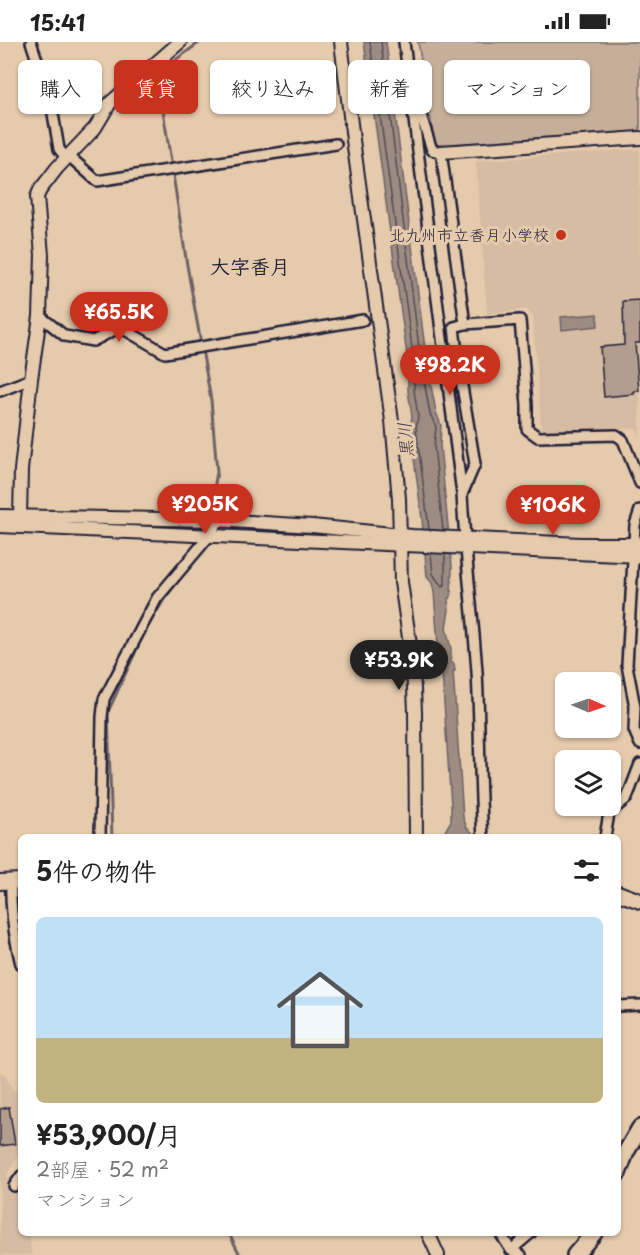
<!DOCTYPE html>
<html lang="ja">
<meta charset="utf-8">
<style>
body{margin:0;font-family:"Playpen Sans","Klee One",sans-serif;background:#f2f2f2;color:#222;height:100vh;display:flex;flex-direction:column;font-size:22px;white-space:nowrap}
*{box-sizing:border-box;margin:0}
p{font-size:20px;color:#767676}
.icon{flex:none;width:33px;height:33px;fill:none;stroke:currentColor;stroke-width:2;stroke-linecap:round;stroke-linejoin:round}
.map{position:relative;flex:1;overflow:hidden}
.sheet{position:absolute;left:18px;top:792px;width:603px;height:402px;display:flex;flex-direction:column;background:#fff;border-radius:9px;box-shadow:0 2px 4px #0004}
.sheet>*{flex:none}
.top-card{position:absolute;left:18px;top:18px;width:604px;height:54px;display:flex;gap:12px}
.needle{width:39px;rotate:92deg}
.buttons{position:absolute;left:555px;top:630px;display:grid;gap:12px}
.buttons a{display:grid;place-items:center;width:66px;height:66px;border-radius:9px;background:#fff;box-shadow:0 2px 4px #0004;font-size:30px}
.price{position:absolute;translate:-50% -51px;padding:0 14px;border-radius:21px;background:#c8321e;color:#fff;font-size:20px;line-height:39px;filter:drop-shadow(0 2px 3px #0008)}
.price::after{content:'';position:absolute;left:50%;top:36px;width:18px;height:14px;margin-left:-9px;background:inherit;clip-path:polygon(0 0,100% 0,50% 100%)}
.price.selected{background:#222;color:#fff}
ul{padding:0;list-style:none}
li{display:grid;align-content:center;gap:12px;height:318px;padding:0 18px}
li span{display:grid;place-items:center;height:186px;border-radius:9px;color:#555}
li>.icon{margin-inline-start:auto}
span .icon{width:108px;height:108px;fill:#fffc;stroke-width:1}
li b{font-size:26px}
h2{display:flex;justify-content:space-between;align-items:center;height:72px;padding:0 18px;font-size:26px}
.tag{padding:0 21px;border-radius:9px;background:#fff;box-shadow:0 2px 4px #0004;font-size:21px;line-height:54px}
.tag.selected{background:#c8321e;color:#fff}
.status{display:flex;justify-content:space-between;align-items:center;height:42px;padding:0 30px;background:#fff;direction:ltr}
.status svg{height:16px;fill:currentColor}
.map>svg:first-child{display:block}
</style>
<div class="status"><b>15:41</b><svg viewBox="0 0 49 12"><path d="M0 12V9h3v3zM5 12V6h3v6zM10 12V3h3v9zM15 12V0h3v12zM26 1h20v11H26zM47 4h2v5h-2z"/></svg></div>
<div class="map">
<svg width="640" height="1213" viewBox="0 0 640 1213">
<rect width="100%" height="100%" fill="#e5caac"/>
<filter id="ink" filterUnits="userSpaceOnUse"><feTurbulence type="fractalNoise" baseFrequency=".0167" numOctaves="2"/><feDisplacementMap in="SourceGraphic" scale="12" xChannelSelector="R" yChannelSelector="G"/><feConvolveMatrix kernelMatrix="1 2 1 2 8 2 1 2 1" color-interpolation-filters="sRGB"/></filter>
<g filter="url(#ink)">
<g fill="#d6bca3">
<path d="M640,107V395L636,386L545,391L541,385L533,275L527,267L487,272L476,119Z"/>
<path d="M0,1030L5,1033L13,1048L21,1050V1109L6,1135L21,1148V1191H29L32,1213H0Z"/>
</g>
<path fill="#c6af9a" stroke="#74686a" stroke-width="1.5" d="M418,0H640V89L435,103Z"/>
<g fill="#9d8c82" stroke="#6c6266" stroke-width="1.5">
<path d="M364,0H386L427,322L436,370L441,383L440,404L452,524L451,555L448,557L449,568L446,586L451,607V620L454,622L455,629H453L463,775L467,786L472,790V795H445V789L451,779V763L442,631L440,630L434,550L432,541L427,535L422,477L410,385L412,375L408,349V321Z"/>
<path d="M597,272L598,284L562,288L561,275Z"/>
</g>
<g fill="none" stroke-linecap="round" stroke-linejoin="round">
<g stroke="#534c57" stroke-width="1.5">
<path d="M370,0L414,320V348L418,375L416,386L429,487"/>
<path d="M381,0L421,322L430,372L436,385L434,404L443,488"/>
<path d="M431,512L433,532L442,545L445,542V512"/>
</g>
<g stroke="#6c6266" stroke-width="3">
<path d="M200,0L177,17L158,36L187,223L211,358L217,430L209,475"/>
<path d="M112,795L108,670L145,589L165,556L198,513"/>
<path d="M229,1191L240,1213"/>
</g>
</g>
<g fill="#b29d8e" stroke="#22223b" stroke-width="1.5">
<path d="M640,258V301H635L639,349H634V352L604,355L600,305L624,303L623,259Z"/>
<path d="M9,1065L15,1102L0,1104V1067Z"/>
</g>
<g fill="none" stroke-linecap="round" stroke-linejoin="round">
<defs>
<g id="minor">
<path d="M31,0L51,60L59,107L67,117"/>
<path d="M404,0L462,452C465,512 473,571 477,630C480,685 479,740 483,795"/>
<path d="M412,65L420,70L432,108L441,110L465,282"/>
<path d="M69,114L97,139L336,102"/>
<path d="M40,274L65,294L93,299L120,285L165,311L363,278"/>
<path d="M0,349L31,337"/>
<path d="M463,450L475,422L458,320L454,285L465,282L520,278L527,363V387L538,395L616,393L623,398L640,441"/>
<path d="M640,468L635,483L627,623L635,665L634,688L640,702"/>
<path d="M100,795L102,675L104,657L157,556L211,492L218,478"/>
<path d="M605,795L609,771L627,756L640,722"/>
<path d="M11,840C10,869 14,894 21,922"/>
<path d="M618,964L640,963"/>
<path d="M14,1144L21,1134"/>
<path d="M500,1191L511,1208L521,1213"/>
<path d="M511,1208L531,1191"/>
</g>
<g id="tertiary">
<path d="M341,0L353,98L392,379L399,457L401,540L413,624L415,670L416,795"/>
<path d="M441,110L640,96"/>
<path d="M0,474L218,478L312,484L412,494L581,502H640"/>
<path d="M20,475L21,428L31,337L40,274L42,213L37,155L40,148L57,126L95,86L110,61L180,0"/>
<path d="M0,484L640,514"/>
<path d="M428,1191L438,1213"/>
</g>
<g id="secondary">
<path d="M0,840L21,839"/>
<path d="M618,851L640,859"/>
</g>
<g id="primary">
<path d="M618,1131L626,1110L640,1086"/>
<path d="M575,1213L594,1191"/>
</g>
</defs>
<use href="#minor" stroke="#22223b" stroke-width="14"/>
<use href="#tertiary" stroke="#22223b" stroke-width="16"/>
<use href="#secondary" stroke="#22223b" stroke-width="18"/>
<use href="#primary" stroke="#22223b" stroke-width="20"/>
<use href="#minor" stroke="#e5caac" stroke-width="9"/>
<use href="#tertiary" stroke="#e5caac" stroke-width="12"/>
<use href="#secondary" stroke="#e5caac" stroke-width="14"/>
<use href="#primary" stroke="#e5caac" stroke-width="15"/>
</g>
</g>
<circle fill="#c8321e" stroke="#e5caac" stroke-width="2" cx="561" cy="193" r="6"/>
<g text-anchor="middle" stroke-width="6" stroke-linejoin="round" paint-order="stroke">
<g font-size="16" fill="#22223b" stroke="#e5caac" text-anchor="end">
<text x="549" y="199">北九州市立香月小学校</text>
</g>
<g font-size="18" font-style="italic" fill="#413c4d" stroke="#e5caac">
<text transform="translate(406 398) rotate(-95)" y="6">黒川</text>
</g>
<g font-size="20" font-weight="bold" fill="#22223b" stroke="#e5caac">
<text x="250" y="232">大字香月</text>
</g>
</g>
</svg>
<div class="buttons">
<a><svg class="needle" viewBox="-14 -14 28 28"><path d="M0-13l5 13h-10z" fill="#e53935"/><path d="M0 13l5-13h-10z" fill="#767676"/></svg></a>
<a><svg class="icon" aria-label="layers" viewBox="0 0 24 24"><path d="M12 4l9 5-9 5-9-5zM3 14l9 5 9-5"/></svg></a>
</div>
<b class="price" style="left:119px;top:301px">¥65.5K</b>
<b class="price" style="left:450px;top:354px">¥98.2K</b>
<b class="price" style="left:205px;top:493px">¥205K</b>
<b class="price" style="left:553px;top:494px">¥106K</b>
<b class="price selected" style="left:399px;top:649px">¥53.9K</b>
<div class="top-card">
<a class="tag">購入</a>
<a class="tag selected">賃貸</a>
<a class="tag">絞り込み</a>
<a class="tag">新着</a>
<a class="tag">マンション</a>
</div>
<section class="sheet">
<h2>5件の物件<svg class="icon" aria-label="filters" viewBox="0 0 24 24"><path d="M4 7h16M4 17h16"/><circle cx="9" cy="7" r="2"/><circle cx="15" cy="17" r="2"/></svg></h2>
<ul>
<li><span style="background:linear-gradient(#bfe0f5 65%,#c2b280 0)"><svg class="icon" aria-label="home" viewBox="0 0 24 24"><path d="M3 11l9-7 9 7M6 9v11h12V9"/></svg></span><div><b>¥53,900/月</b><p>2部屋 · 52 m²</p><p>マンション</p></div></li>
</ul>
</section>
</div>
